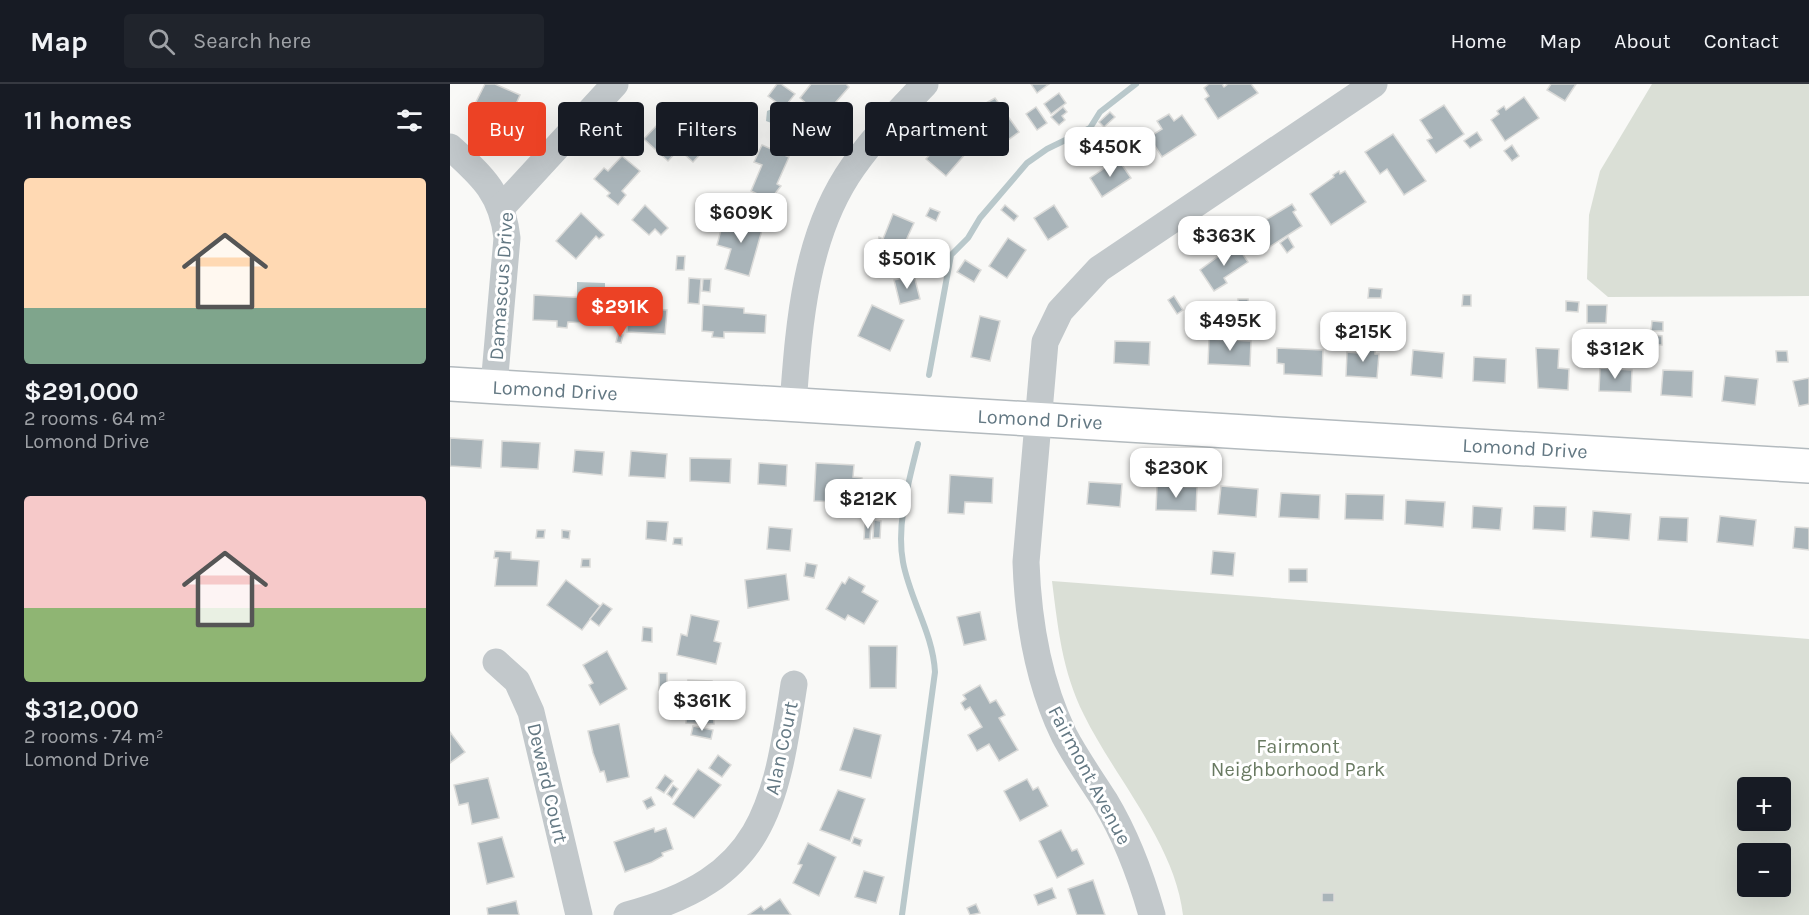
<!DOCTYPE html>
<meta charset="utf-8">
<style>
body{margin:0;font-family:Karla,sans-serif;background:#20242c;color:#f1f3f6;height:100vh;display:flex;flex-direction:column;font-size:22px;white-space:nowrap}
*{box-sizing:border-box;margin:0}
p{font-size:20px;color:#9ea1a6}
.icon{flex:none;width:33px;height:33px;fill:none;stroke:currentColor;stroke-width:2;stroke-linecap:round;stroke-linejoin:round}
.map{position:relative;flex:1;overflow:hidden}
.drawer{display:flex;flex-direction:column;background:#171b24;width:450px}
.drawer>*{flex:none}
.hud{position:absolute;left:18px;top:18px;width:570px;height:54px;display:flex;gap:12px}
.fabs{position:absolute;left:1287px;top:693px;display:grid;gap:12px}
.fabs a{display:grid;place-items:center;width:54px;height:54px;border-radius:6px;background:#171b24;box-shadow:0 6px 24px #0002;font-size:30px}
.price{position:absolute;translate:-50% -51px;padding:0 14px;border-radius:12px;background:#fff;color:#222;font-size:20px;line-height:39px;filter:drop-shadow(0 2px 3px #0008)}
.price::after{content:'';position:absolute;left:50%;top:36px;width:18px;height:14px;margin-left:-9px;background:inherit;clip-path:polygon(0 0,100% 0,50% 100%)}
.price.on{background:#ec4225;color:#fff}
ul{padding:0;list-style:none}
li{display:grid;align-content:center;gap:12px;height:318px;padding:0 24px}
li span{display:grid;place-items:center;height:186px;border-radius:6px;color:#555}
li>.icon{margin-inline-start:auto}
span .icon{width:108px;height:108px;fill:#fffc;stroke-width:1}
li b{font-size:26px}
h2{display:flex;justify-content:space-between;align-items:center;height:72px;padding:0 24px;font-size:26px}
.tag{padding:0 21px;border-radius:6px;background:#171b24;box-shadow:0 6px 24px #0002;font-size:21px;line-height:54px}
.tag.on{background:#ec4225;color:#fff}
header{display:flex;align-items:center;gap:36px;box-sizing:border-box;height:84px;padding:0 30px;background:#171b24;border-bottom:2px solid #363941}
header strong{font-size:28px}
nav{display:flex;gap:33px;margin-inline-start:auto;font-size:21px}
.search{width:420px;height:54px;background:#20242c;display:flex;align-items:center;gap:15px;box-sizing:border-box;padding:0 21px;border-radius:6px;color:#9ea1a6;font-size:22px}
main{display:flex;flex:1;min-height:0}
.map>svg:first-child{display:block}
</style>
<header>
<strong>Map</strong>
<div class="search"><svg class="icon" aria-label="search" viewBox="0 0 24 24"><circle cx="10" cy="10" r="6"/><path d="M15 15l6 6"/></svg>Search here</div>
<nav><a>Home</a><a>Map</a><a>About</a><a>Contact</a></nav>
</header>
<main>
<section class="drawer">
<h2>11 homes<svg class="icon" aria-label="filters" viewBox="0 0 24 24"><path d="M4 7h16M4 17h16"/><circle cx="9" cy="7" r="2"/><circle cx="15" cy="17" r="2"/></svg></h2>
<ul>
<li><span style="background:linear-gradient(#ffd9b3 70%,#7fa58c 0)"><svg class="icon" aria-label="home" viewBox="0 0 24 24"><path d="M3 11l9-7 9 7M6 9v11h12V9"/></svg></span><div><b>$291,000</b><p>2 rooms · 64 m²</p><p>Lomond Drive</p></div></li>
<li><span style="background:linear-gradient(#f6c9c9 60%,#8fb573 0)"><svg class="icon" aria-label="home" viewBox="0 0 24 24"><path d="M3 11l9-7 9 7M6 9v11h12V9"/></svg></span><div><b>$312,000</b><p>2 rooms · 74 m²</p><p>Lomond Drive</p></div></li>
</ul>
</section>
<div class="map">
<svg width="1359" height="831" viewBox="0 0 1359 831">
<rect width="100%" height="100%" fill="#f9f9f7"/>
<g fill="#dadfd6" fill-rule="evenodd">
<path d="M1202,0H1359V212L1158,213L1137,195L1139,131L1150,87Z"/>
<path d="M602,497L1359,555V831H733C725,760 665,694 634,631C612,587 608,544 602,497ZM1298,704H1330V736H1298ZM1298,770H1330V802H1298Z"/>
</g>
<g fill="#b9c8cb">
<path d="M324,24L330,26L333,33L337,31L345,42L343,48L335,50L324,40L316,37L317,27Z"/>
<path d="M127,198L155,199V214L127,213Z"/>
</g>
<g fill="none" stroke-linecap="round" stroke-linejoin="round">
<g stroke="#b9c8cb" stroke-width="6">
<path d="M479,291L501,171L518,154L530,134L577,79L597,65L640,44L650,28L686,0"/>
<path d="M452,831L485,588C483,549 460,516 453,478C446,440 459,397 468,360"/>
</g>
</g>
<g fill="#a9b4b9" stroke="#dbdbd9" stroke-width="1.5">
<path d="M35,0H45L70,11L59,36L25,20Z"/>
<path d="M327,0H331L345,10L334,24L318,12Z"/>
<path d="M361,0H396L399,3L379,26L376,24L370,31L350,14Z"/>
<path d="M581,0H599L587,9Z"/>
<path d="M759,0H772L774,3L778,0H801L808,9L768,35L755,15L759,12L754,4Z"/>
<path d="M1101,0H1126L1115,17L1097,6Z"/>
<path d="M609,9L616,19L601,30L594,20Z"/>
<path d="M1074,13L1089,34L1055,57L1041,36L1049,30L1047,27L1054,22L1056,26Z"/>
<path d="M545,14L569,48L551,61L540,46L536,49L523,31L529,26L527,24Z"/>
<path d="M994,21L1014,50L986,69L977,56L982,54L970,36Z"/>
<path d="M586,23L597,39L587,46L576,30Z"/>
<path d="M613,23L617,28L612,32L615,36L609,41L601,33Z"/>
<path d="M223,24L239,40L220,61L227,67L218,77L194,55Z"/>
<path d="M660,28L665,33L654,43L649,38Z"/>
<path d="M719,30L724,37L732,31L746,51L712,73L699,53L712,45L707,37Z"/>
<path d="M1027,48L1032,56L1020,64L1014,57Z"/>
<path d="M943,50L976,97L954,111L937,85L930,90L915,68Z"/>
<path d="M498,51L517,68L496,92L476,75Z"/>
<path d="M244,60L253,67L243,78L234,70Z"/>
<path d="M312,61L339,73L327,100L331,102L320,116L301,107L312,81L304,78Z"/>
<path d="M1062,61L1069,72L1062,77L1054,67Z"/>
<path d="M172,72L190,87L172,107L176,111L168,121L157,112L160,109L144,95L154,84L158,87Z"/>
<path d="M668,75L681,94L652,113L640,94Z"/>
<path d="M889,87L890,90L895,87L916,118L881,141L860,110L884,93L883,91Z"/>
<path d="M842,120L846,126L843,128L852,142L818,164L804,143Z"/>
<path d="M195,121L218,144L211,151L205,145L199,151L182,136Z"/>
<path d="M555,121L568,132L564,137L551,126Z"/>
<path d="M604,121L618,143L598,156L584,134Z"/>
<path d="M480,124L490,128L486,137L476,132Z"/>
<path d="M131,129L154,151L149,155L146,152L126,175L106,157Z"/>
<path d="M443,130L464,139L447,176L426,168L429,153L433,155Z"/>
<path d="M289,132L314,139L299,192L275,185L281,165L267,161L272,142L282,145Z"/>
<path d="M838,153L844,163L837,169L830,159Z"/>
<path d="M558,154L576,166L557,194L539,182Z"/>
<path d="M786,160L798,178L774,194L777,199L764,207L750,186L774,168L772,165Z"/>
<path d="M227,172H235L234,186H226Z"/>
<path d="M515,176L531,186L524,198L507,188Z"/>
<path d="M464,191L470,215L450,220L444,196Z"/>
<path d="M239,194L251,195L249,220L238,219Z"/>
<path d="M253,195H261L260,208L252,207Z"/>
<path d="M919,204L932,205L931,214H918Z"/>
<path d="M84,211L139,214L137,239L118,238L117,244L107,243V237L83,236Z"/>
<path d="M1013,211H1021V222H1012Z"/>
<path d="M724,212L733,226L727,230L718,216Z"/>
<path d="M788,215H798L799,225L788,226Z"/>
<path d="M1116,217L1129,218L1128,228L1116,227Z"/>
<path d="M253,221L294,224V229L316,231L315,249L274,248V254L262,253L263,248L252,247Z"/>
<path d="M422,221L454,236L440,267L408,252Z"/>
<path d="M1137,221H1157L1156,239H1137Z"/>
<path d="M179,224L217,226L215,250L177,248Z"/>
<path d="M530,232L550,237L540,277L521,273Z"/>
<path d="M1202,237L1213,238V247H1201Z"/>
<path d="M168,250L173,251L171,259L166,258Z"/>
<path d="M1201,251L1212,252V261L1200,260Z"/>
<path d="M759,255L801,257L800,282L758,280Z"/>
<path d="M665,257L700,258L699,281L664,279Z"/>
<path d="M909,263L925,264V270H929L927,294L896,292L897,268L908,269Z"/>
<path d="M827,264L873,266L872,292L834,290V280L827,279Z"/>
<path d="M1086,264L1109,265L1108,284L1119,285L1118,306L1088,304Z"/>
<path d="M963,266L994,269L992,294L961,291Z"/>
<path d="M1326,267H1337L1338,278H1327Z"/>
<path d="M1024,273L1056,275L1055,299L1023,297Z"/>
<path d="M1150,284L1182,286L1181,308L1149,307Z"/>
<path d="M1213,286L1243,287L1242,313L1211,311Z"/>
<path d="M1275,292L1308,295L1305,321L1272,317Z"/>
<path d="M1359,294V320L1349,322L1343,297Z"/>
<path d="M0,354L33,356L31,384L0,382Z"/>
<path d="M52,357L90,359L88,385L51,383Z"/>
<path d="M125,366L154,368L152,391L123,388Z"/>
<path d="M181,367L217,370L215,394L179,392Z"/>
<path d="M240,374L281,375L280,399L240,397Z"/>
<path d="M309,379L337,381L336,402L308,400Z"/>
<path d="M366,379L404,381L403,393L412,394L411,425L389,424V418L364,417Z"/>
<path d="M500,391L543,394L542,419L515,418L514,430L498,429Z"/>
<path d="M639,398L672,400L670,423L637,420Z"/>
<path d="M707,402L747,403L746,427L706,426Z"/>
<path d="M771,402L808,405L806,433L768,430Z"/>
<path d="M831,409L870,411L869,435L829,433Z"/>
<path d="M896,410L934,411L933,436L895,435Z"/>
<path d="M956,416L995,418L993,443L955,440Z"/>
<path d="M1023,422L1052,424L1050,446L1022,444Z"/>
<path d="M1084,422L1116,423L1115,447L1083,445Z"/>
<path d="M1143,427L1181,430L1179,456L1141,453Z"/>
<path d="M1270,432L1306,436L1303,462L1267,458Z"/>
<path d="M1210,433L1238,434L1237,458L1208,456Z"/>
<path d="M424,436L431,437L430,454H423Z"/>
<path d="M197,437L218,438L216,457L196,455Z"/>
<path d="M415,438H421L420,455H414Z"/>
<path d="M319,443L342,445L340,467L317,465Z"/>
<path d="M1345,443L1359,444V466L1343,464Z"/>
<path d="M87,446H95L94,454H86Z"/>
<path d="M112,446L120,447L119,455L112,454Z"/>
<path d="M224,454H232V461L223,460Z"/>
<path d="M45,467L61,468V475L89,477L87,502H45L48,474H44Z"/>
<path d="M763,467L785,469L783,492L761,490Z"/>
<path d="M132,475H140V483H131Z"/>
<path d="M356,479L367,481L364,494L354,492Z"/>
<rect x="839" y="485" width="18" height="13"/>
<path d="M336,490L339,516L298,524L295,496Z"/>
<path d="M399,493L415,502L412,508L428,517L414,540L398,531L395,536L376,525L392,498L395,500Z"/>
<path d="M116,496L150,522L132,546L97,521Z"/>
<path d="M153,519L162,525L149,542L140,535Z"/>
<path d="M530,528L536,556L514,561L507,533Z"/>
<path d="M241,531L269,537L264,557L271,559L266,580L227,571L231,550L237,552Z"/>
<path d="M193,543L202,544V558L192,557Z"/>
<path d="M419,562H447L446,604H420Z"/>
<path d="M157,567L177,605L150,621L139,601L143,599L133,581Z"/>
<path d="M209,589H217V607L209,606Z"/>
<path d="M238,596L262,597L264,640L236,639Z"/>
<path d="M530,601L540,619L546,616L555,631L549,634L568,666L549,677L539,660L527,667L518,651L532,643L520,623L515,626L511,619L516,615L513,611Z"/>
<path d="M169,640L179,693L157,698L154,687L150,688L143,669L138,647Z"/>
<path d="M243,642L263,646L261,655L241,651Z"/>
<path d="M404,644L431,651L421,694L390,686Z"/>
<path d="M0,648L15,668L0,679Z"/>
<path d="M268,671L281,681L272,693L259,684Z"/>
<path d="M248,685L271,701L244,734L223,720Z"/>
<path d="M215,691L223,697L214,709L206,704Z"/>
<path d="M38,694L49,734L22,740L18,719L9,721L4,701Z"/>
<path d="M577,695L583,706L588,703L598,722L570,737L554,707Z"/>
<path d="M223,701L228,705L222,714L217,710Z"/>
<path d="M388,706L415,715L400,757L370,746Z"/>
<path d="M201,713L205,721L197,725L193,717Z"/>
<path d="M204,744L205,748L216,744L223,765L212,769L213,772L202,778L175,788L164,758Z"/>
<path d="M611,746L622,767L627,765L634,780L607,794L589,757Z"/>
<path d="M52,753L64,793L37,800L28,759Z"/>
<path d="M404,753L412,756L410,762L402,759Z"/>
<path d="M358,759L386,773L369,812L343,799L352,781L348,780Z"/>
<path d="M414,787L434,793L426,819L405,813Z"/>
<path d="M643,796L655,831H627L618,805Z"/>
<path d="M602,804L606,814L588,821L584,811Z"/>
<rect x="872" y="809" width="12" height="9"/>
<path d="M330,815L341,831H298L311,822L314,826Z"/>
<path d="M66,817L69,831H38L37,824Z"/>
<path d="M526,820L530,829L520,831L517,824Z"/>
</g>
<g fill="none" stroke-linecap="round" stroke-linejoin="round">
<defs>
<path id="major" d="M0,300L1359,382"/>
</defs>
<use href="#major" stroke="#b3babe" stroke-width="36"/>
<g stroke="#c2c8cb" stroke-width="27">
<path d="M0,63C32,92 52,109 57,154L44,302"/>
<path d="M51,124L165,0"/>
<path d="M343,321C349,240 355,151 403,83C424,53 450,26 475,0"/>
<path d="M46,578L67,597L81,628L129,831"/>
<path d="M177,831C314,795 325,725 344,600"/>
<path d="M702,831C691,792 676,752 655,717C641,695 626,674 614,651C588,597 578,537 576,478L595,258L610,227L649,185L924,0"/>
</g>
<use href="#major" stroke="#fff" stroke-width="33"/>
</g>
<g text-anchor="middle" stroke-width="6" stroke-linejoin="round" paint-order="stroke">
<g font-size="20" fill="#637883" stroke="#fff">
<text transform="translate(51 202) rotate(-86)" y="7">Damascus Drive</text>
<text transform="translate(105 306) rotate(3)" y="7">Lomond Drive</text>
<text transform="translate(590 335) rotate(3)" y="7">Lomond Drive</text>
<text transform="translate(1075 364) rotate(3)" y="7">Lomond Drive</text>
<text transform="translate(331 664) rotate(-78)" y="7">Alan Court</text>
<text transform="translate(640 691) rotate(62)" y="7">Fairmont Avenue</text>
<text transform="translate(98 699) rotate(77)" y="7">Deward Court</text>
</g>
<g font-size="20" fill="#697a62" stroke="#fff">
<text x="848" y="669">Fairmont<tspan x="848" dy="23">Neighborhood Park</tspan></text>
</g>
</g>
</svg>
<div class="fabs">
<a>+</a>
<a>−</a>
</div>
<b class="price" style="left:660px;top:94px">$450K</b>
<b class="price" style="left:291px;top:160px">$609K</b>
<b class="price" style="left:774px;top:183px">$363K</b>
<b class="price" style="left:457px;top:206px">$501K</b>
<b class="price on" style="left:170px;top:254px">$291K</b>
<b class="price" style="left:780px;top:268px">$495K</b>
<b class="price" style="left:913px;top:279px">$215K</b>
<b class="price" style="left:1165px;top:296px">$312K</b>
<b class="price" style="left:726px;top:415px">$230K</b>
<b class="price" style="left:418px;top:446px">$212K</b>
<b class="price" style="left:252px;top:648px">$361K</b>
<div class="hud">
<a class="tag on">Buy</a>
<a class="tag">Rent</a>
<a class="tag">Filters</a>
<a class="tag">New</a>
<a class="tag">Apartment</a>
</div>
</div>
</main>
